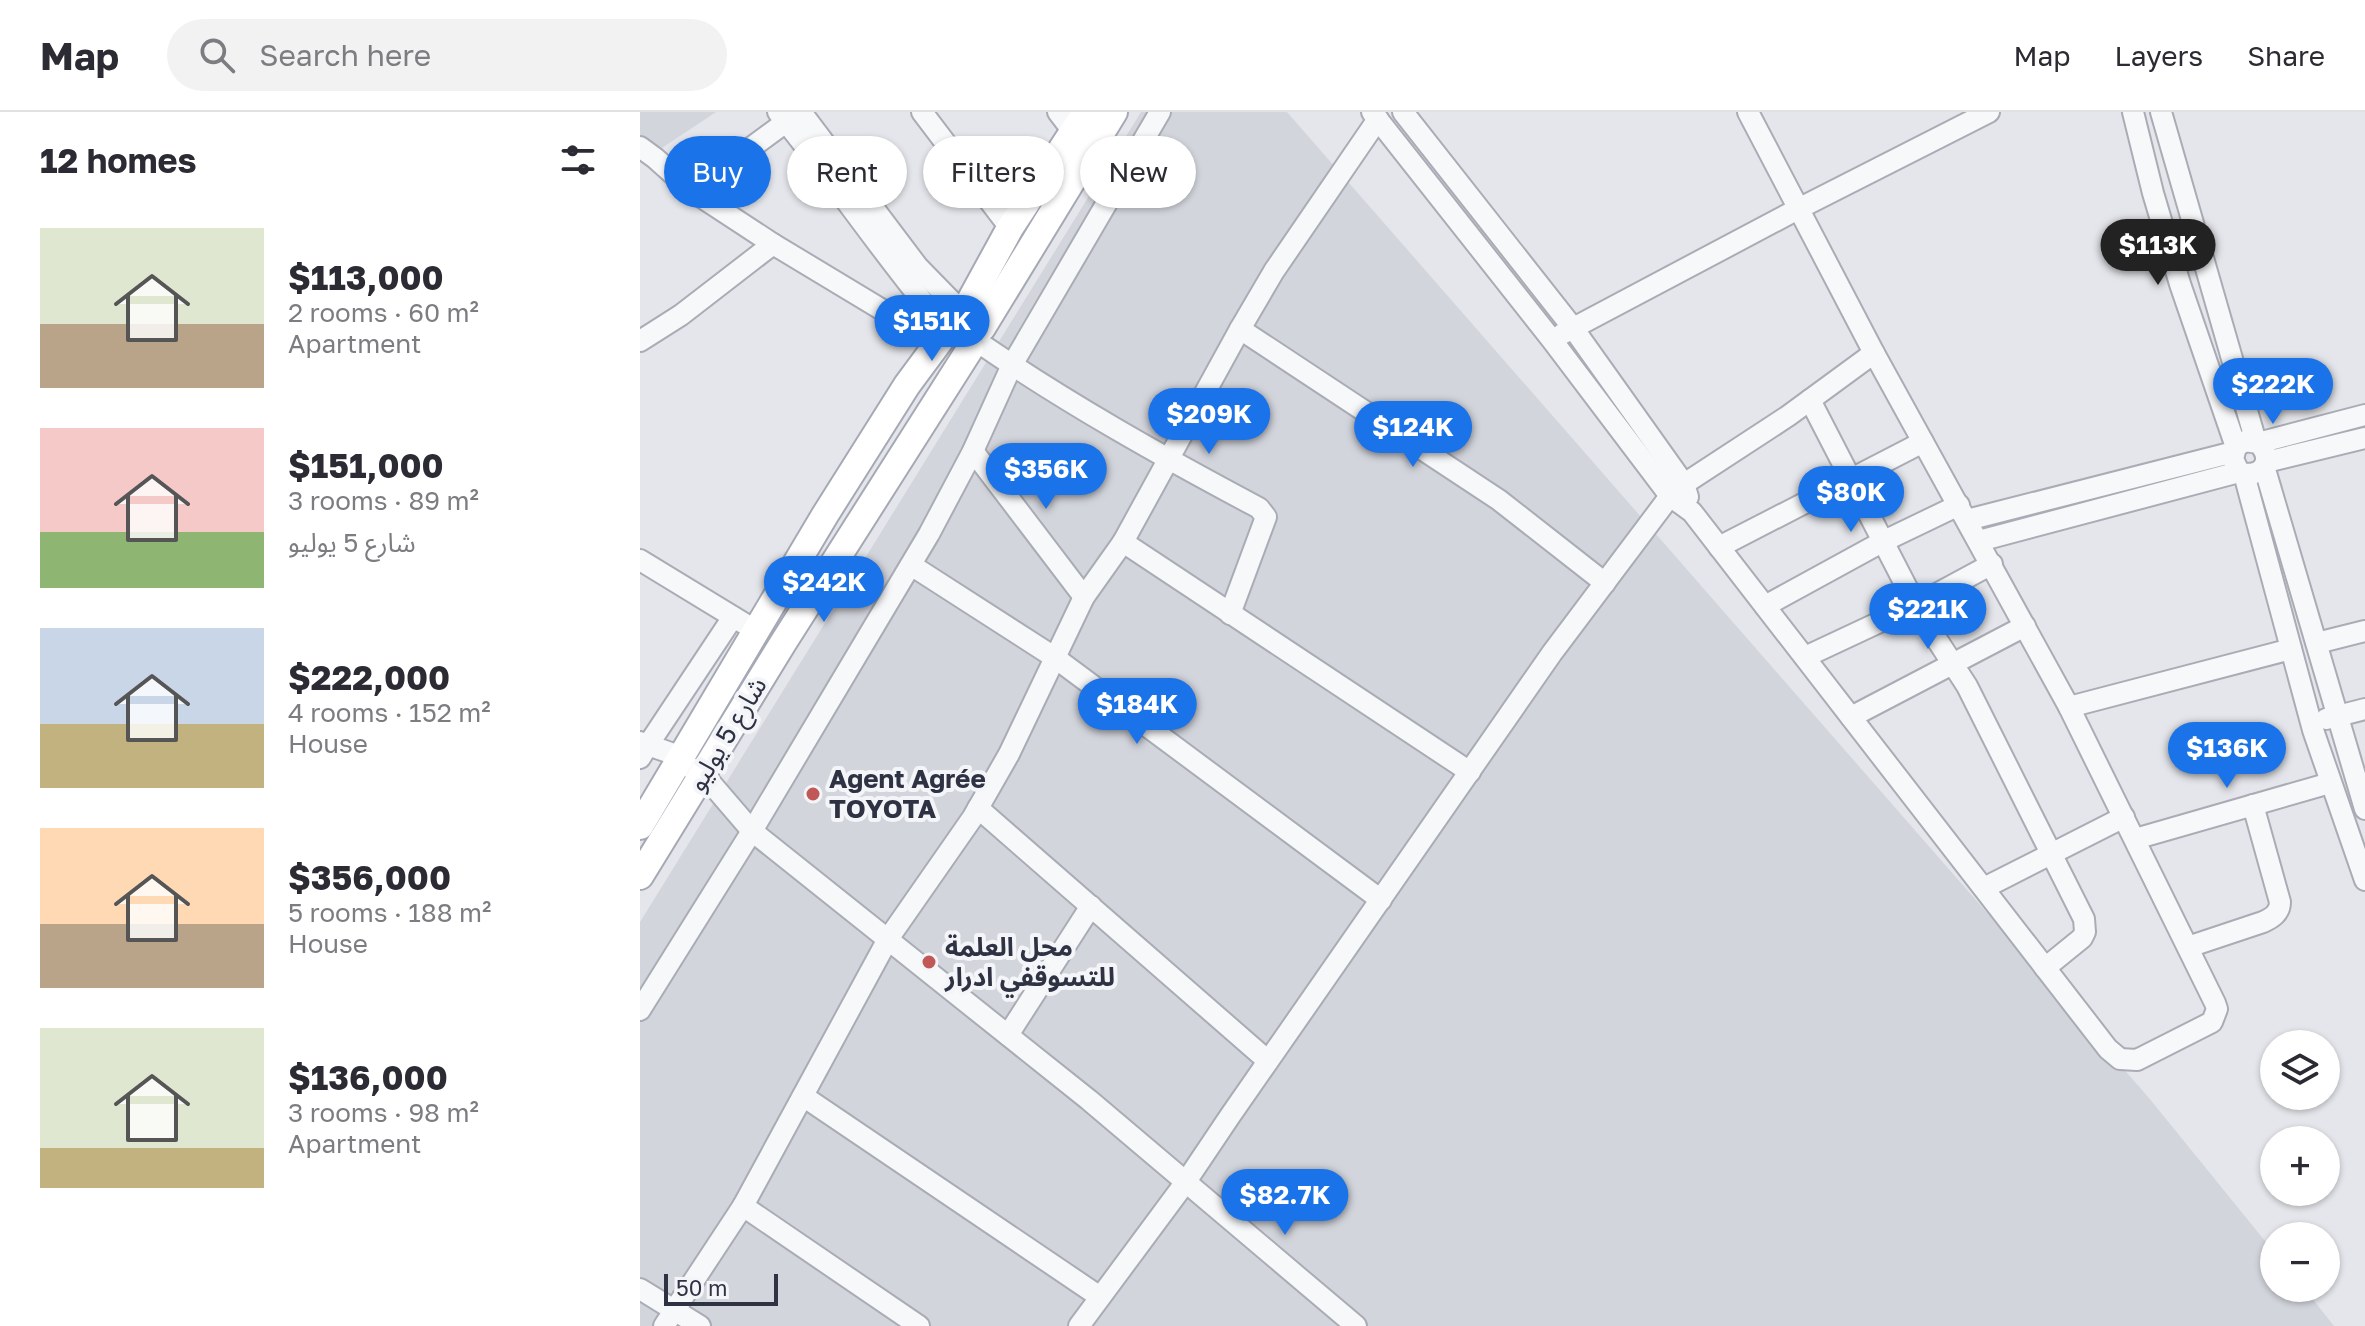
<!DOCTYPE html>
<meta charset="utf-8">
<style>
body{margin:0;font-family:"Golos Text","Noto Sans Arabic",sans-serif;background:#f2f2f3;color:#2b2b33;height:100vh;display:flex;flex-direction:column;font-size:30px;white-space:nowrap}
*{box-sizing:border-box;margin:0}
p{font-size:26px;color:#7c7c81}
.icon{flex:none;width:44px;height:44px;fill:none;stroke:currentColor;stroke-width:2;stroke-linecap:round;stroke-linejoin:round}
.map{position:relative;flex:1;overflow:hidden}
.drawer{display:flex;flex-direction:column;background:#fff;width:640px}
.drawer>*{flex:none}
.hud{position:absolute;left:24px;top:24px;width:760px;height:72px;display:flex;gap:16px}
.tools{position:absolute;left:1620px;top:918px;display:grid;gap:16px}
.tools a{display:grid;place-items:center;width:80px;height:80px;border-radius:50%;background:#fff;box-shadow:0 2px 6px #0004;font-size:40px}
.scale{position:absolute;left:24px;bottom:20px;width:114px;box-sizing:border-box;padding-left:8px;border:4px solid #2e3242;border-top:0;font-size:22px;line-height:28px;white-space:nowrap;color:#2e3242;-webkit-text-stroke:6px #f4f5f8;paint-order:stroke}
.price{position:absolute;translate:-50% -68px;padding:0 18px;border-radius:28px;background:#1a73e8;color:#fff;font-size:26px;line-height:52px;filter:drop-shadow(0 2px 4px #0008)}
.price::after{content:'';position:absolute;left:50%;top:48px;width:24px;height:18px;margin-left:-12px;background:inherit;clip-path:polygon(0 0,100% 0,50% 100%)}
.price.active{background:#222;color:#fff}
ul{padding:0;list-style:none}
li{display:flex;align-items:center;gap:24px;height:200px;padding:0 40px}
li span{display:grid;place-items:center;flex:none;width:224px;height:160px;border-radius:0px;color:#555}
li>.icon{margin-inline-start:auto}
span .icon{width:96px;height:96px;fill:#fffc;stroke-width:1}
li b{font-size:34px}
h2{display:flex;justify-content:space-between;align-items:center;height:96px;padding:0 40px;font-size:34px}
.pill{padding:0 28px;border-radius:36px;background:#fff;box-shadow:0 2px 6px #0004;font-size:28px;line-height:72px}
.pill.active{background:#1a73e8;color:#fff}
header{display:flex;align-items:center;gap:48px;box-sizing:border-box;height:112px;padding:0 40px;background:#fff;border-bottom:2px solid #e1e1e2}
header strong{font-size:38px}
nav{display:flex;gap:44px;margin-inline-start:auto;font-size:28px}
.search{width:560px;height:72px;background:#f2f2f3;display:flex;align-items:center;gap:20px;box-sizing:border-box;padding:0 28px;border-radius:44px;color:#7c7c81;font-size:30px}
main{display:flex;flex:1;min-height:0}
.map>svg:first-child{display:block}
</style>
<header>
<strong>Map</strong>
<div class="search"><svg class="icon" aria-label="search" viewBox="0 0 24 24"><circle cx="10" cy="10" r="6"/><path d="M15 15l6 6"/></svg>Search here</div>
<nav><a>Map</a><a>Layers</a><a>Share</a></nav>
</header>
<main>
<section class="drawer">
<h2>12 homes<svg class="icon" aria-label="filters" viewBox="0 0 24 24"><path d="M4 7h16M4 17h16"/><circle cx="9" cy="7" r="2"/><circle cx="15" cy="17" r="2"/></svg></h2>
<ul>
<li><span style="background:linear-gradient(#dfe7d0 60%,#b9a48a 0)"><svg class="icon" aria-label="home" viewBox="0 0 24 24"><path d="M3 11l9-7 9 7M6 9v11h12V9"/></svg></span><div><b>$113,000</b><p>2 rooms · 60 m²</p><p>Apartment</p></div></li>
<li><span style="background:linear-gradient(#f6c9c9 65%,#8fb573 0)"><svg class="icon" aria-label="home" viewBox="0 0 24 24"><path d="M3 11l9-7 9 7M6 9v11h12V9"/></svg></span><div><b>$151,000</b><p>3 rooms · 89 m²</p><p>شارع 5 يوليو</p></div></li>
<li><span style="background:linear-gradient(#c9d6e8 60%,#c2b280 0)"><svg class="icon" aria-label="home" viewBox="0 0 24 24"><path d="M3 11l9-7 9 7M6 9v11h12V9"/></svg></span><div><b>$222,000</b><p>4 rooms · 152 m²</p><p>House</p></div></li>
<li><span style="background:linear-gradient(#ffd9b3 60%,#b9a48a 0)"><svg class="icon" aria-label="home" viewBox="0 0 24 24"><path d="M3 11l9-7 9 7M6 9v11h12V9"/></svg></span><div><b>$356,000</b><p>5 rooms · 188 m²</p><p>House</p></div></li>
<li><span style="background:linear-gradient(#dfe7d0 75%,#c2b280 0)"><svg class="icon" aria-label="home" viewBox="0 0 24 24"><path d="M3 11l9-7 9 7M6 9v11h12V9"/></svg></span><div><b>$136,000</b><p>3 rooms · 98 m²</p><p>Apartment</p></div></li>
</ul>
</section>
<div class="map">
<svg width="1725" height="1214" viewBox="0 0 1725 1214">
<rect width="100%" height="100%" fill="#e5e6eb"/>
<g fill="#d3d5dd">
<path d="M0,0H76L22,36L0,26Z"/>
<path d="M501,0H647L1509,986L1634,1140V1176H1664L1694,1214H0V810Z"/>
</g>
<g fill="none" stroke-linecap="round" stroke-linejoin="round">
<defs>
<g id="minor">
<path d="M138,0C195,70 245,146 304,215"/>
<path d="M161,0L278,155L322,200"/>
<path d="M282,0L370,116"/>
<path d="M418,0L434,21"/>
<path d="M732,0L912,228L1030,384L1052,400L1468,937L1480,947L1497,948L1572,910L1577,897L1575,891L1429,595L1234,241L1108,0"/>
<path d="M763,0L933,216L1044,372L1048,385"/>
<path d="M1493,0L1513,81L1540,172L1596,335"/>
<path d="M1521,0L1616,330"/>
<path d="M0,35L15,46L52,79L146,10"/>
<path d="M133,132L264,211L304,220"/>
<path d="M600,217L859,388L965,471"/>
<path d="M922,222L1158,97L1349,0"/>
<path d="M0,229L41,203L133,132L52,79"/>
<path d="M338,230C428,292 523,345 619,396L626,405L590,502"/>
<path d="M1170,288L1281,503L1327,574L1444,807L1445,820L1442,826L1405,856"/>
<path d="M1618,331L1725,303"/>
<path d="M333,339L444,485"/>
<path d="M1626,350L1725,326"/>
<path d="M1624,354L1725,697"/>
<path d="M1604,362L1673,618L1725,768"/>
<path d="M1327,408L1594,340"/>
<path d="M1339,429L1599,360C1621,368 1636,348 1618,331L1605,329L1596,335L1593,347L1599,360"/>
<path d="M483,430L830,660"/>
<path d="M1079,435L1283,330"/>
<path d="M0,448L105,512"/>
<path d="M271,453L414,545L741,788"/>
<path d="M1125,494L1242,430L1319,393"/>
<path d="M1677,531L1725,519"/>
<path d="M1165,545L1276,493L1352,452"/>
<path d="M1429,595L1651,537"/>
<path d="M1211,605L1385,514"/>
<path d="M1686,607L1725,597"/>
<path d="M0,630L8,633L93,505"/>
<path d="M0,646L8,633L42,645"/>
<path d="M39,650L63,662L112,719L449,988L716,1214"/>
<path d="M338,696L628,949"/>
<path d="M1495,727L1690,671"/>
<path d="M1344,776L1484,705"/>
<path d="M1548,835L1623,810C1632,806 1640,801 1640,790L1613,693"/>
<path d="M0,898L112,719L289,422L333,339L372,253L520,0"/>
<path d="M368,923L451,794"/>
<path d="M163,984L460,1185"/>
<path d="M103,1094L248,827L333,705L369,642L444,485L483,430L600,217L634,159L738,7"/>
<path d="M0,1177L60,1214"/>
<path d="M24,1214L103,1094L279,1214"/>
<path d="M439,1214L545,1071L590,1004L912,541L1030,384L1044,372L1148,304L1234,241"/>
</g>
<g id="major">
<path d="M324,200L370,116L446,0"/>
<path d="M342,216L474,0"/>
<path d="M0,714L185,403L267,273L304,223"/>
<path d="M0,764L143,531L330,237"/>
</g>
</defs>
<use href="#minor" stroke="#aaacb5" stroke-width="24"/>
<use href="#major" stroke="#a5a9b5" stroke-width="30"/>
<use href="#minor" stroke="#f7f8fa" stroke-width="20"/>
<use href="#major" stroke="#fff" stroke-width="26"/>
</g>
<g fill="#c15858" stroke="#f4f5f8" stroke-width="3">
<circle cx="173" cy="682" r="8"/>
<circle cx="289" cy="850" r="8"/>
</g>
<g text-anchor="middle" stroke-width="8" stroke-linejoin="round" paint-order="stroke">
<g font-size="26" fill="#2e3242" stroke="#f4f5f8">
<text transform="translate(87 622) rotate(-59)" y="9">شارع 5 يوليو</text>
</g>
<g font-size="26" font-weight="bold" fill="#2e3242" stroke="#f4f5f8" text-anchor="start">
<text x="189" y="676">Agent Agrée<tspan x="189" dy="30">TOYOTA</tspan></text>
<text x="305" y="844">محل العلمة<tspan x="305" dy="30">للتسوقفي ادرار</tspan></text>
</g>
</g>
</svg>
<div class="tools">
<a><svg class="icon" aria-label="layers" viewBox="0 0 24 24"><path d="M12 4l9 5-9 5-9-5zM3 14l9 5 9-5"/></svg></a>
<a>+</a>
<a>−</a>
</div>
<div class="scale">50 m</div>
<b class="price active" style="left:1518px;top:175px">$113K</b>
<b class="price" style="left:292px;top:251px">$151K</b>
<b class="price" style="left:1633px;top:314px">$222K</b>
<b class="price" style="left:569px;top:344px">$209K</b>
<b class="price" style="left:773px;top:357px">$124K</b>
<b class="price" style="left:406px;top:399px">$356K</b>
<b class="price" style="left:1211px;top:422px">$80K</b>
<b class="price" style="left:184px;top:512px">$242K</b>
<b class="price" style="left:1288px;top:539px">$221K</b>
<b class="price" style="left:497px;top:634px">$184K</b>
<b class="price" style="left:1587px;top:678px">$136K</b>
<b class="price" style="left:645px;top:1125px">$82.7K</b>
<div class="hud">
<a class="pill active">Buy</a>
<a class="pill">Rent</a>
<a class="pill">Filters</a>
<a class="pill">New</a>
</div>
</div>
</main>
